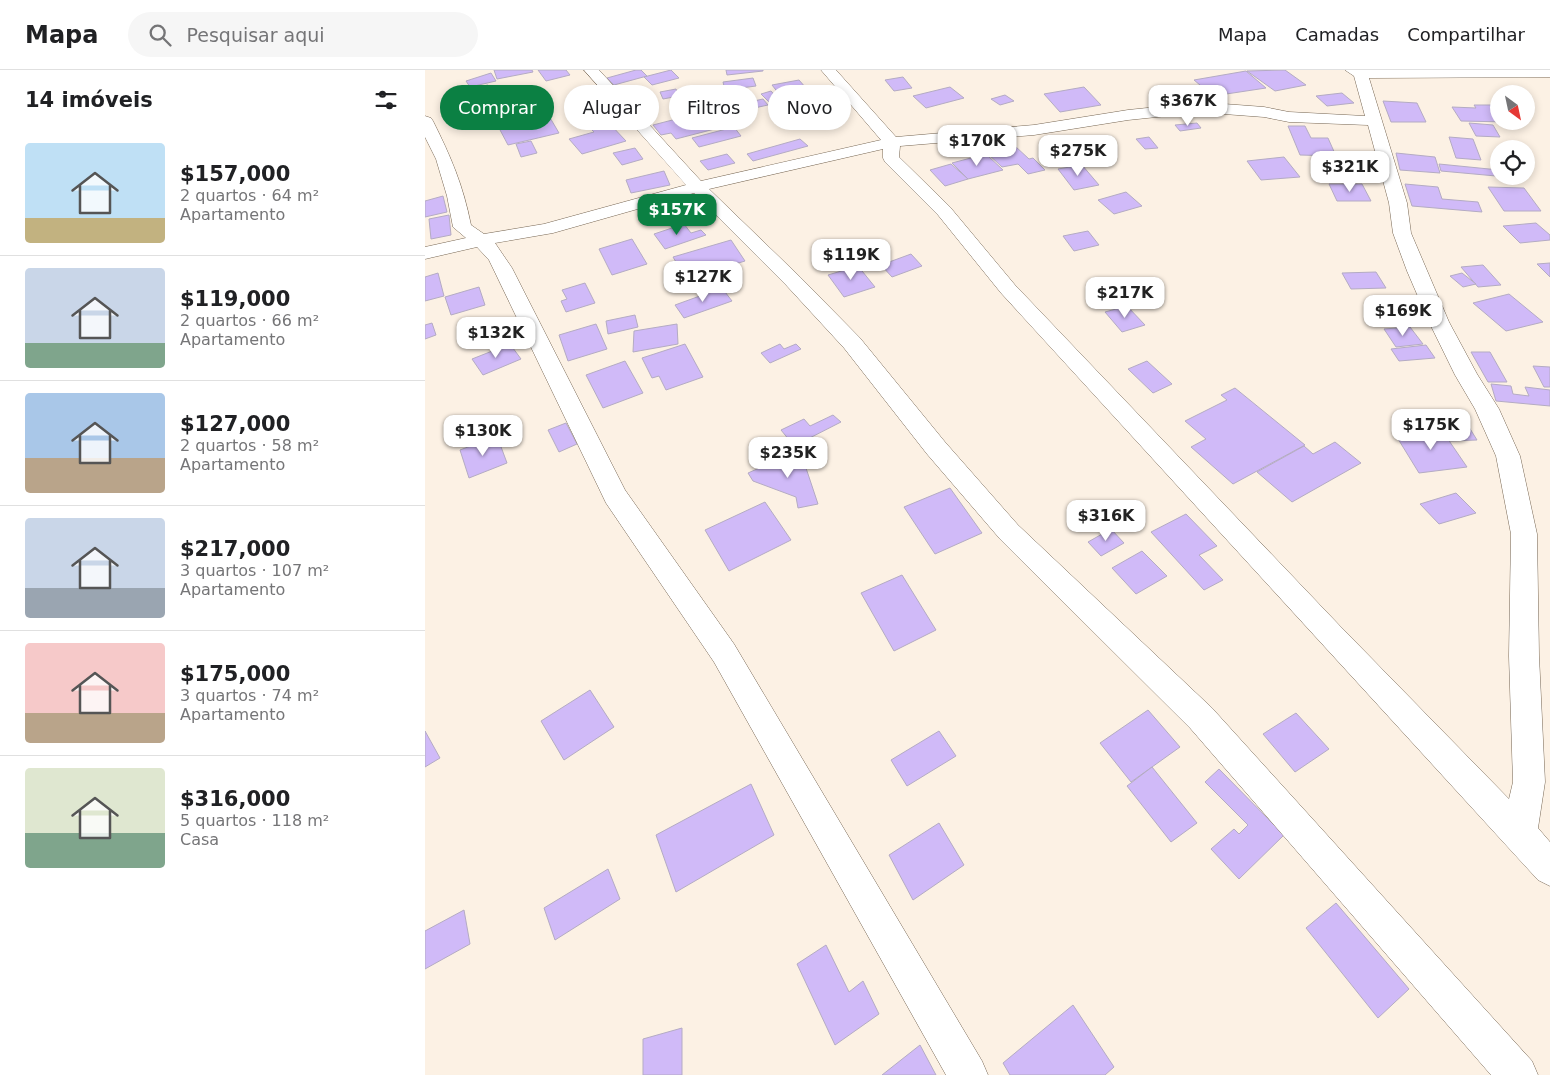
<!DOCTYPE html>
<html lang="pt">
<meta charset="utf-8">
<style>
body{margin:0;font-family:"DejaVu Sans",sans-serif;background:#f6f6f6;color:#202124;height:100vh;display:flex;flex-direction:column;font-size:19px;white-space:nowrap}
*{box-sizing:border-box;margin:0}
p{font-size:16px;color:#757577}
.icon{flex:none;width:28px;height:28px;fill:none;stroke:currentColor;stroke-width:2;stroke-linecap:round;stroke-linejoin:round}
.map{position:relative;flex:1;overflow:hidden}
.sheet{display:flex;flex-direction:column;background:#fff;width:425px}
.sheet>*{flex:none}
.hud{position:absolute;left:15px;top:15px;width:475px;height:45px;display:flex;gap:10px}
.needle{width:32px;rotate:147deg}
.controls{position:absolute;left:1065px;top:15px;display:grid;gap:10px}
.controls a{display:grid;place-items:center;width:45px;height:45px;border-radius:50%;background:#fff;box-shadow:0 2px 8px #0003;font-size:25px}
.price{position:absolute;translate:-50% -42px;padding:0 11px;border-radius:10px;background:#fff;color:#222;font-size:16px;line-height:32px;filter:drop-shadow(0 1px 2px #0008)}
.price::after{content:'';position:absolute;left:50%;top:30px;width:15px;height:11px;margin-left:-8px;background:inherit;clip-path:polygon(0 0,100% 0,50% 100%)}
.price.current{background:#0b8043;color:#fff}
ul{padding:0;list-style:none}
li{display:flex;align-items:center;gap:15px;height:125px;padding:0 25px}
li+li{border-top:1px solid #e0e0e0}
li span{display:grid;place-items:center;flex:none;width:140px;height:100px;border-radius:5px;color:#555}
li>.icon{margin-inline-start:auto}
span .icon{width:60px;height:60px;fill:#fffc;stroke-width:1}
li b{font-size:21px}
h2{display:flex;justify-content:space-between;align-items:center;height:60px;padding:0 25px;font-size:21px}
.tag{padding:0 18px;border-radius:22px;background:#fff;box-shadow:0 2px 8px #0003;font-size:18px;line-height:45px}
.tag.current{background:#0b8043;color:#fff}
header{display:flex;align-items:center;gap:30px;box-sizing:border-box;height:70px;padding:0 25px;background:#fff;border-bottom:1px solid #e0e0e0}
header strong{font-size:24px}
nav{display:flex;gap:28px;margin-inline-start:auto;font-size:18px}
.search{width:350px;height:45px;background:#f6f6f6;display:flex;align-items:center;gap:12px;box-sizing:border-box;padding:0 18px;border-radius:28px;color:#757577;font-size:19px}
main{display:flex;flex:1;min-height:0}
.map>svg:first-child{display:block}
</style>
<header>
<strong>Mapa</strong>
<div class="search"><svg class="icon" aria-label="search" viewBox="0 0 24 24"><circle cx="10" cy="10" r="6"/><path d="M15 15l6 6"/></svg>Pesquisar aqui</div>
<nav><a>Mapa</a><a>Camadas</a><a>Compartilhar</a></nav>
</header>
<main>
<section class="sheet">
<h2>14 imóveis<svg class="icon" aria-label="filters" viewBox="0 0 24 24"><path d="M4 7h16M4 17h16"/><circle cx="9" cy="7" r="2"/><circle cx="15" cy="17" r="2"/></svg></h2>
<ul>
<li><span style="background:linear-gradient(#bfe0f5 75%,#c2b280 0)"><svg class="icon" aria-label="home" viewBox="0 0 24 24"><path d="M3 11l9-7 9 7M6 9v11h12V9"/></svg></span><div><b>$157,000</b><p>2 quartos · 64 m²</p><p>Apartamento</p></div></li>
<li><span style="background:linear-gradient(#c9d6e8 75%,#7fa58c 0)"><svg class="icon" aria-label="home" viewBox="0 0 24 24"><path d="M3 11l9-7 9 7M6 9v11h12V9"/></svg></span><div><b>$119,000</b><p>2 quartos · 66 m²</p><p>Apartamento</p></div></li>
<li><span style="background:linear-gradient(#a9c7e8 65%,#b9a48a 0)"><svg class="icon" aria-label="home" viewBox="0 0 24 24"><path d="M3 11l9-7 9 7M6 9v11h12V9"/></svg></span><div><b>$127,000</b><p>2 quartos · 58 m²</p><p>Apartamento</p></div></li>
<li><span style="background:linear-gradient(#c9d6e8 70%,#9aa5b1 0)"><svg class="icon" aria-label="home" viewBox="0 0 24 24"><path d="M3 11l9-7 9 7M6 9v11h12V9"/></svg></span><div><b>$217,000</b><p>3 quartos · 107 m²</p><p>Apartamento</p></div></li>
<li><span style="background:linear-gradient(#f6c9c9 70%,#b9a48a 0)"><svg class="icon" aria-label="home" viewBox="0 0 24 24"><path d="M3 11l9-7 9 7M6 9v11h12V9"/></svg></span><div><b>$175,000</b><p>3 quartos · 74 m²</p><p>Apartamento</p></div></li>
<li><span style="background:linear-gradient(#dfe7d0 65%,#7fa58c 0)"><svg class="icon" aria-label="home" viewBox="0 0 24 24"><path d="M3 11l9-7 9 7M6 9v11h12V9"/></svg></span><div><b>$316,000</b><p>5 quartos · 118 m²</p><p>Casa</p></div></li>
</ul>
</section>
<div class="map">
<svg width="1125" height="1005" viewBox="0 0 1125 1005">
<rect width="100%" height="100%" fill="#fcf1e4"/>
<g fill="#d0baf8" stroke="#b4abc3">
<path d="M69,0H107L108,2L72,9Z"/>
<path d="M113,0H141L145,5L121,11Z"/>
<path d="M211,0H216L222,6L189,15L182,8Z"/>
<path d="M246,0L254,8L227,15L219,7Z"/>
<path d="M301,0H338V1L302,5Z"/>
<path d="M860,0L881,15L850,21L822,1Z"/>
<path d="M821,1L841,18L788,26L769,10Z"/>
<path d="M66,3L71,11L45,17L41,11Z"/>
<path d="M478,7L487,18L469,21L460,10Z"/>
<path d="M328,8L331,16L300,20L298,12Z"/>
<path d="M374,10L381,18L354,24L347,15Z"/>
<path d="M63,15L64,27L27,34L26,22Z"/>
<path d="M281,16L284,23L262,27L258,20Z"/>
<path d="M525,17L539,28L501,38L488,26Z"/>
<path d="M659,17L676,35L635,42L619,24Z"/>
<path d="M251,19L254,26L238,29L235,22Z"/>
<path d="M307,20L316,31L298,36L289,25Z"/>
<path d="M221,21L225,25L209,29L206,25Z"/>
<path d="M346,21L356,32L346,34L336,24Z"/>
<path d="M917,23L929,33L902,36L891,26Z"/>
<path d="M580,25L589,31L575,35L566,29Z"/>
<path d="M276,27L281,33L256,39L251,33Z"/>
<path d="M338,29L343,35L302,44L297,38Z"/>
<path d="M374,29L380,37L360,41L354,34Z"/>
<path d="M92,31V43L65,47L64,36Z"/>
<path d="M958,31L992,33L1001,52H966Z"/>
<path d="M405,32L412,39L392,44L385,37Z"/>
<path d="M1049,35H1069L1074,41V51L1082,52L1036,51L1027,37L1051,38Z"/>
<path d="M294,38L309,54L251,69L246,63L236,65L228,55Z"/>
<path d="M124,46L134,63L83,75L74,58Z"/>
<path d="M184,53L201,71L157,84L144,69L169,62L165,58Z"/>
<path d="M772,53L776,58L755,61L750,55Z"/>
<path d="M1044,53L1068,55L1075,67L1051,66Z"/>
<path d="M863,56H880L886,68H903L911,86L875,85Z"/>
<path d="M309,57L316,66L274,77L267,68Z"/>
<path d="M724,67L733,78L720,79L711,69Z"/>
<path d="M1024,67L1048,69L1056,90L1031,88Z"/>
<path d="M375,69L383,76L328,91L322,84Z"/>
<path d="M106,71L112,83L96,87L91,74Z"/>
<path d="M662,75L679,90L667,93L651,77Z"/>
<path d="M590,76L604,89L608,88L620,100L603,104L593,94L577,97L562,83Z"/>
<path d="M210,78L218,89L197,95L188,83Z"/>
<path d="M971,83L1010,87L1015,103L975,100Z"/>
<path d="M302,84L310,93L283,100L275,91Z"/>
<path d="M561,84L578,100L543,109L527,93Z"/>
<path d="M859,87L875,107L836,110L822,91Z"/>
<path d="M915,90H929L935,107L921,106Z"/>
<path d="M526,94L543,109L520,116L505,100Z"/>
<path d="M1014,94L1074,100V106H1092L1093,108L1016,101Z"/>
<path d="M657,95L674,115L649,120L633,99Z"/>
<path d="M239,101L245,115L206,123L201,110Z"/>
<path d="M904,114H937L946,131H912Z"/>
<path d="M980,114L1013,117L1017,129L1053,132L1057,142L987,136Z"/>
<path d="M1063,117L1099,118L1116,141H1079Z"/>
<path d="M701,122L717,136L689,144L673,130Z"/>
<path d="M18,126L22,142L0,147V131Z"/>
<path d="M24,145L26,165L6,169L4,149Z"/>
<path d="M1111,153L1125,165V170L1095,173L1078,156Z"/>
<path d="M259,154L266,163L276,160L281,165L240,179L229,164Z"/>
<path d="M663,161L674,175L649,181L638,166Z"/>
<path d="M207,169L222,194L187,205L174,179Z"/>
<path d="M306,170L320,191L261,209L248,187Z"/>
<path d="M486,184L497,196L467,207L456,195Z"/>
<path d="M1125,193V207L1112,194Z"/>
<path d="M1058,195L1076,215L1053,217L1036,197Z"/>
<path d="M433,196L450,217L419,227L403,205Z"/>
<path d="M951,202L961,218L926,219L917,203Z"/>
<path d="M13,203L19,226L0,231V207Z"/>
<path d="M1037,203L1051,214L1038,217L1025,206Z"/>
<path d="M160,213L170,233L141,242L136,231L142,229L137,220Z"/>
<path d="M54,217L60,235L26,245L20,227Z"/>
<path d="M297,218L307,231L259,248L250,235Z"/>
<path d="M1084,224L1118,252L1081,261L1048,233Z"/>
<path d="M702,236L720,255L697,262L680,242Z"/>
<path d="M210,245L213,257L183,264L181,251Z"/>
<path d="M7,253L11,265L0,269V255Z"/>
<path d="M171,254L182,279L143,291L134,265Z"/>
<path d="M252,254L253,274L208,282L209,261Z"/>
<path d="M985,257L998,274L971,277L959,259Z"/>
<path d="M85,274L96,289L58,305L47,289Z"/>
<path d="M260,274L278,307L241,320L234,306L227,308L217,288Z"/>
<path d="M355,274L359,279L371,274L376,279L345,293L336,283Z"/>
<path d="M1001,275L1010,288L974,291L966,279Z"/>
<path d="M1046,282H1065L1082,312H1063Z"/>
<path d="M200,291L218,323L178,338L161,305Z"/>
<path d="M722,291L747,314L728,323L703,299Z"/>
<path d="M1108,296L1125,297V317H1119Z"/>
<path d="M1066,314L1086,316L1088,324L1104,326L1100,317L1125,320V336L1071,331Z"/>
<path d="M810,318L880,375L808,414L766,377L781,369L760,351L802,330L796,325Z"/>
<path d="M1034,341L1052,370L1025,371L1008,342Z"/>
<path d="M408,345L416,352L369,376L356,360L379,349L385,356Z"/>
<path d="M141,353L152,374L134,382L123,360Z"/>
<path d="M1016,359L1042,397L994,403L970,364Z"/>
<path d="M72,366L82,393L44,408L35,380Z"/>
<path d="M910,372L936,393L867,432L832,402L879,376L888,384Z"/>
<path d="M375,380L393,434L373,438L371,427L328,411L323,403Z"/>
<path d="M525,418L557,463L510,484L479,437Z"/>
<path d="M1031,423L1051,443L1014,454L995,434Z"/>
<path d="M340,432L366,470L304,501L280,460Z"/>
<path d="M761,444L792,476L774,485L798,510L779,520L726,462Z"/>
<path d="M686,459L699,473L676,486L663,472Z"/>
<path d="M717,481L742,506L711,524L687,498Z"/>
<path d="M477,505L511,560L469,581L436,523Z"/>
<path d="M165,620L189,657L139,690L116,651Z"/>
<path d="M723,640L755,677L706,712L675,673Z"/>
<path d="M871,643L904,679L870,702L838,664Z"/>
<path d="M0,661L15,688L0,697Z"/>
<path d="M514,661L531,686L482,716L466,690Z"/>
<path d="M727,697L772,753L746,772L702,716Z"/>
<path d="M794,699L859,765L814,809L786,779L809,759L814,764L823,755L780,712Z"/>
<path d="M326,714L349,765L251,822L231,765Z"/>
<path d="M514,753L539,795L488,830L464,785Z"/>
<path d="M183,799L195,829L130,870L119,838Z"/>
<path d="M911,833L984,919L953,948L881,858Z"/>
<path d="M39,840L45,874L0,899V861Z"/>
<path d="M401,875L424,922L438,911L454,944L410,975L372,894Z"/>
<path d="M648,935L689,997L680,1005H585L578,993Z"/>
<path d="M257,958V1005H218V969Z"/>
<path d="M495,975L511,1005H457Z"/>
</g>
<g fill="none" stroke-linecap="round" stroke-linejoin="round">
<defs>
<path id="street" d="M159,0H174L276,111L456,70L396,0H411L471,67L609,55L703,40L751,35L799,34L839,37L864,42L940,46L929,6L920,0H1125V7L944,8L982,133L986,163L1024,252L1052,304L1074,339L1095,386L1112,464L1114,586L1120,712L1113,758L1125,772V816L1113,810L576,223L513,145L460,92L458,88V79L284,119L375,207L435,268L520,372L593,455L787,638L1107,991L1113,1005H1066L765,658L575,469L502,384L419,278L361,215L269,123L128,163L70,173L87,198L200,420L309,574L557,991L563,1005H521L289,592L181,433L64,190L52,177L0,189V177L41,168L28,157L22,126L11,89L0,67V46L6,48L8,51C26,87 38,115 46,155L59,164L119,154L261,115ZM799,44L839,47L864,52L943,55L964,133L968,163L982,201L1004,252L1030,305L1050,339L1071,386L1086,464L1084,586L1088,712L1084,729L915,556L590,215L525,137L474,87L475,76L609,65L703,50L751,45Z"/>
</defs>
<use href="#street" stroke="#776754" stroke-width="1"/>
<use href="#street" fill="#fff" fill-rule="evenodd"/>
</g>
</svg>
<div class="controls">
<a><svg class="needle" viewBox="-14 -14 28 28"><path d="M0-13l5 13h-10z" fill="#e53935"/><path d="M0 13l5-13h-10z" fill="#757577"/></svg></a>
<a><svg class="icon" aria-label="locate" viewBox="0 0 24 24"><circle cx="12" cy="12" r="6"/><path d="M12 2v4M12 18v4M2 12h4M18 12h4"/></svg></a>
</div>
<b class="price" style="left:763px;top:57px">$367K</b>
<b class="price" style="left:552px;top:97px">$170K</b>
<b class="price" style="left:653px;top:107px">$275K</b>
<b class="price" style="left:925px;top:123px">$321K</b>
<b class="price current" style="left:252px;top:166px">$157K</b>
<b class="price" style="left:426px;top:211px">$119K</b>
<b class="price" style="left:278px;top:233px">$127K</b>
<b class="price" style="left:700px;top:249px">$217K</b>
<b class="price" style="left:978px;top:267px">$169K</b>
<b class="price" style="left:71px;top:289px">$132K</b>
<b class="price" style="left:1006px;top:381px">$175K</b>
<b class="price" style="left:58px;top:387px">$130K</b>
<b class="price" style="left:363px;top:409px">$235K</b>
<b class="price" style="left:681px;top:472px">$316K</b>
<div class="hud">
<a class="tag current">Comprar</a>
<a class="tag">Alugar</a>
<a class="tag">Filtros</a>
<a class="tag">Novo</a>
</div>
</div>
</main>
